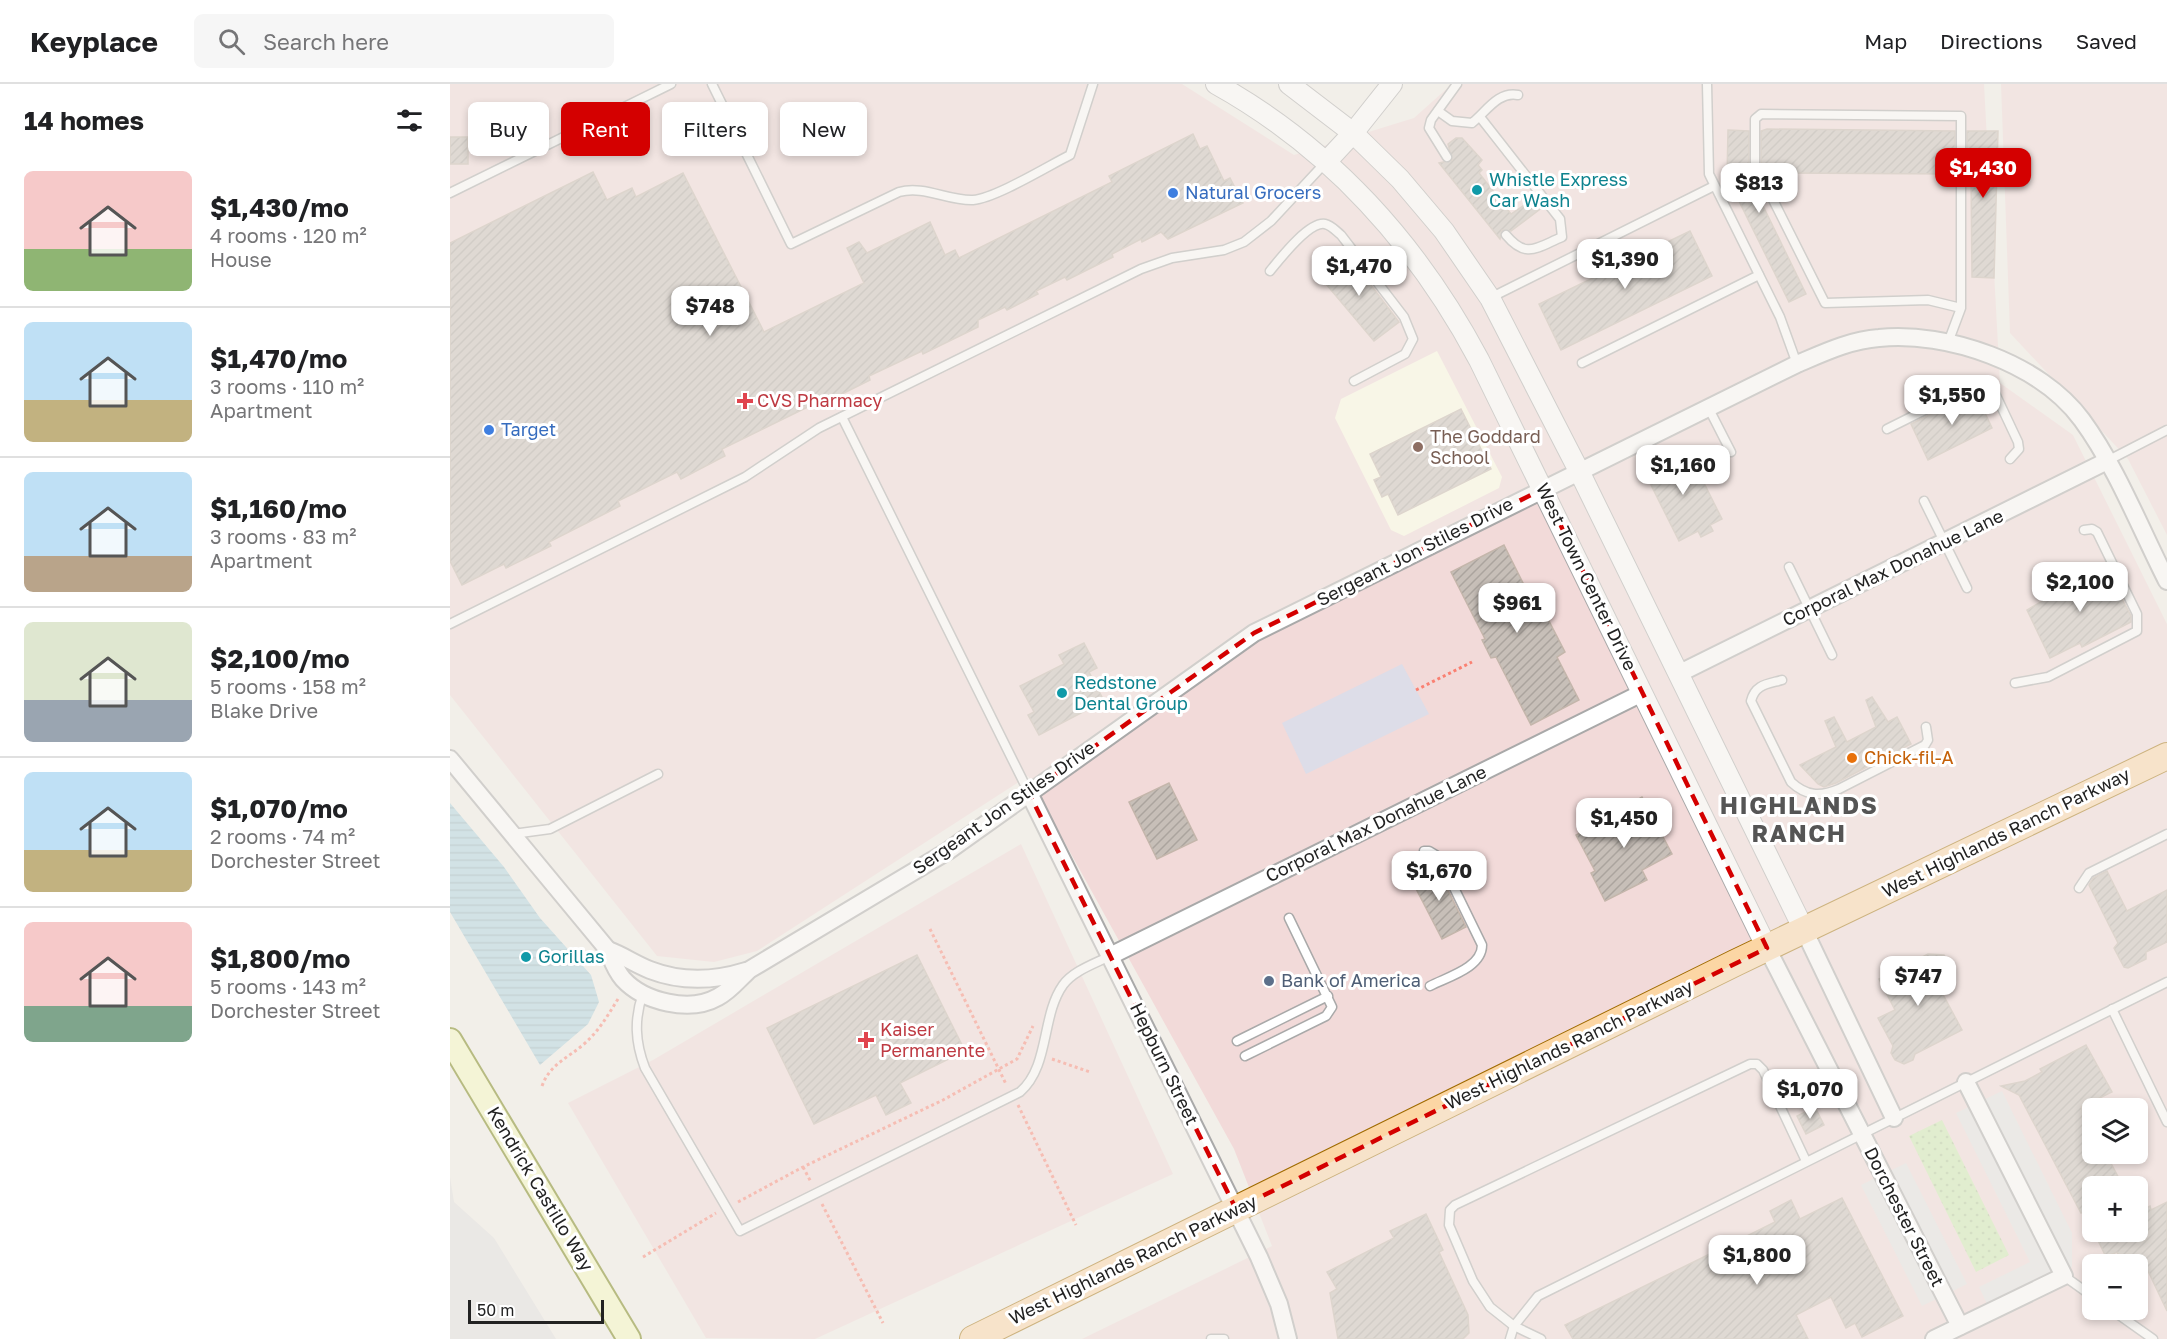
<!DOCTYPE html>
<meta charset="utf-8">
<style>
body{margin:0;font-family:"Golos Text",sans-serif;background:#f6f6f6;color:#202124;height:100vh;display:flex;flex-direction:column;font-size:22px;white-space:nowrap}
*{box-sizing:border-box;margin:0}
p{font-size:20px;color:#757577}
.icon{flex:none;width:33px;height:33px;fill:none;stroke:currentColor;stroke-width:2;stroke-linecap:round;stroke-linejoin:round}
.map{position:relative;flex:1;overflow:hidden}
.panel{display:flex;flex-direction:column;background:#fff;width:450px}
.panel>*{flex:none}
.banner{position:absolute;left:18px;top:18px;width:570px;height:54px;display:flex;gap:12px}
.buttons{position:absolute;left:1632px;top:1014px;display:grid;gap:12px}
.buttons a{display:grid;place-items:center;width:66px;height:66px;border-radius:9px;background:#fff;box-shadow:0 3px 9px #0003;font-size:30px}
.scale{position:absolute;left:18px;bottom:15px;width:136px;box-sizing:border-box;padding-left:6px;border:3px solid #222;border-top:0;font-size:16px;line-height:21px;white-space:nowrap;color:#222;-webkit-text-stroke:4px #fff;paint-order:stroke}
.price{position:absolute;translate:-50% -51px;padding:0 14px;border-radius:12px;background:#fff;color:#222;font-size:20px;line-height:39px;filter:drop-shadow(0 2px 3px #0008)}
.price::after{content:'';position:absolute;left:50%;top:36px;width:18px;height:14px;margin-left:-9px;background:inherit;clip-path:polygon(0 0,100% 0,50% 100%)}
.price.selected{background:#d40000;color:#fff}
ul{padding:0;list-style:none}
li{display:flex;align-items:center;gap:18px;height:150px;padding:0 24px}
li+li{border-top:2px solid #e0e0e0}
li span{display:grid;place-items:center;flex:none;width:168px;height:120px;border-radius:9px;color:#555}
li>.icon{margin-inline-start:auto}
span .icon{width:72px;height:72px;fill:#fffc;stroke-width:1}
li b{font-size:26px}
h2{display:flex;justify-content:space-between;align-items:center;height:72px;padding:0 24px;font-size:26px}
.tag{padding:0 21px;border-radius:9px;background:#fff;box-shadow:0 3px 9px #0003;font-size:21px;line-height:54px}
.tag.selected{background:#d40000;color:#fff}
header{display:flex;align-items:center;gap:36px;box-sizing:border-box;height:84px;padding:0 30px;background:#fff;border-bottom:2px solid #e0e0e0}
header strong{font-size:28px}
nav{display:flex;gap:33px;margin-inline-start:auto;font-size:21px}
.search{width:420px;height:54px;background:#f6f6f6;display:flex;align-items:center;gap:15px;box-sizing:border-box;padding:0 21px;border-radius:9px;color:#757577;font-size:22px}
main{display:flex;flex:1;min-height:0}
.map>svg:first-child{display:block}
</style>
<header>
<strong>Keyplace</strong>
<div class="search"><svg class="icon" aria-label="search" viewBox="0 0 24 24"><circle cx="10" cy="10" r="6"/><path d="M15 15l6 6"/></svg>Search here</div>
<nav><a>Map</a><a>Directions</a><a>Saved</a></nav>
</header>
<main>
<section class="panel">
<h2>14 homes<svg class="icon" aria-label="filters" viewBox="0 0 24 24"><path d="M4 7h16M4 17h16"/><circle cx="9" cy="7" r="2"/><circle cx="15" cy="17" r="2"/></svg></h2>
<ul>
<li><span style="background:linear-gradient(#f6c9c9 65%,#8fb573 0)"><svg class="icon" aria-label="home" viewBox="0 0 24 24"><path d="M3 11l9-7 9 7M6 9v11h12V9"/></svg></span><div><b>$1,430/mo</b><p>4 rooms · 120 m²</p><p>House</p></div></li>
<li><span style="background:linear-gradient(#bfe0f5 65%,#c2b280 0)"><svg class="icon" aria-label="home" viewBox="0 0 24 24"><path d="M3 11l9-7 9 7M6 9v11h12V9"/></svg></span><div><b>$1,470/mo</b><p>3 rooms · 110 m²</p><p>Apartment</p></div></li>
<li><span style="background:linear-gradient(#bfe0f5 70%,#b9a48a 0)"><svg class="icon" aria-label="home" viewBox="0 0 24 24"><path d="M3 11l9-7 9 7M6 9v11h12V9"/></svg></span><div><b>$1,160/mo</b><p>3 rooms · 83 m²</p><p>Apartment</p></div></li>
<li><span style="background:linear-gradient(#dfe7d0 65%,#9aa5b1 0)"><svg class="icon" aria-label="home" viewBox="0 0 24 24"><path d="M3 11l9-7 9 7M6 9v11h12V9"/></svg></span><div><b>$2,100/mo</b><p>5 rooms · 158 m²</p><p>Blake Drive</p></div></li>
<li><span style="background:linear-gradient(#bfe0f5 65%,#c2b280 0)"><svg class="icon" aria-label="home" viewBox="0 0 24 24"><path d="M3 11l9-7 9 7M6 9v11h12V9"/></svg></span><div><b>$1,070/mo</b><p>2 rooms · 74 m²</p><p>Dorchester Street</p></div></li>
<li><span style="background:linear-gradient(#f6c9c9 70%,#7fa58c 0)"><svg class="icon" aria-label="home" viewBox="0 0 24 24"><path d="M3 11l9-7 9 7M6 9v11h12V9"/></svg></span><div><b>$1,800/mo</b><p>5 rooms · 143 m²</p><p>Dorchester Street</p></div></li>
</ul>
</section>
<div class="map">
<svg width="1717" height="1255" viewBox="0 0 1717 1255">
<defs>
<pattern id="grass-dots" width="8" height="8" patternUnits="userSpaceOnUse" patternTransform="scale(1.5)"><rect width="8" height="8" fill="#cdebb0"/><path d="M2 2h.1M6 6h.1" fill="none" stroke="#b0c997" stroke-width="1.8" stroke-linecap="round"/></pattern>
<pattern id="water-rules" width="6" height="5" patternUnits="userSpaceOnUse" patternTransform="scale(1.5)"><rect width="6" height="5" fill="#aad3df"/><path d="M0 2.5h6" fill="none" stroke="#92b5bf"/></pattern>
<pattern id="building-hatch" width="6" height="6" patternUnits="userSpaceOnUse" patternTransform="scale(1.5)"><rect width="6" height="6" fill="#c7bfb8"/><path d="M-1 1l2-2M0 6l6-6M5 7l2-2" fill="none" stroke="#aba49e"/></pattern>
</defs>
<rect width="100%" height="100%" fill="#f2efe9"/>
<path fill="#e0dfdf" d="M0,1093L4,1118L44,1154L106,1255H0Z"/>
<g fill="#f2dad9" fill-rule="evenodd">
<path d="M0,0H732L844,71L964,34L1002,0H1534L1550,299L1623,351L1717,540V1255H632L822,1162L784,1065L578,692L307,867L264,878L207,872L0,611ZM1642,1024H1688V1070H1642ZM1642,1102H1688V1148H1642ZM1642,1180H1688V1226H1642Z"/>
<path d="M1551,0H1717V451L1678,375L1560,249Z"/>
<path d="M571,760L723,1090L365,1255L256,1254L118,1019L203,976Z"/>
</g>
<path fill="#ffffe5" d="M987,267L1052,393L1049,404L954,452L941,446L885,334L891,315Z"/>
<path fill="url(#grass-dots)" d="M1492,1036L1559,1171L1526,1188L1459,1052Z"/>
<g fill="#e2e2e2">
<path d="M1552,1007L1622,1149V1183L1539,1224L1529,1203L1580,1178L1506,1029Z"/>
<path d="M1456,1079L1517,1200L1472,1222L1411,1101Z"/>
</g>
<path fill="#dddde8" d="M952,580L979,630L856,690L832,639Z"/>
<path fill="url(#water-rules)" d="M0,719L54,783L90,834L141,891L149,918L138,940L90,981L0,828Z"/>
<g fill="url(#building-hatch)" stroke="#c4b6ab" stroke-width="1.5">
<path d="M1317,45L1505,47V90L1317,89L1311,78V47Z"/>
<path d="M1278,46L1299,47V80L1302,89H1297L1356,210L1339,218L1277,93Z"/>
<path d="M1517,47H1548L1544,194L1522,193L1521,90H1517Z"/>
<path d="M743,50L750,65L757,62L774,97L780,94L793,119L718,155L711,148L692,158L691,155L662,170L663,173L617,196L615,193L586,207L588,210L557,226L555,223L528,236V243L473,270L472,267L419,292L420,296L380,316L378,313L272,365L275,372L231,395L227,388L168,417L170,422L99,458L101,462L56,484L54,480L12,501L0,477V159L143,88L157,116L182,104L186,113L233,89L314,248L414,199L397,164L409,158L417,169L480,138L495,171L505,166L509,174L662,98L659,92Z"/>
<rect x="0" y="53" width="18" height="27"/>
<path d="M1006,54H1012L1032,76L1028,81L1032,86L1029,89L1061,130L1085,114L1093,123L1061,147L1052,146L1050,155L989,79L1002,76L998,60Z"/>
<path d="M1240,147L1262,192L1111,266L1089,220Z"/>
<path d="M898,171L949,238L924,257L870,193L881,178Z"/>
<path d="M1525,308L1542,344L1478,376L1461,340Z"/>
<path d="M1011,325L1041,385L948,431L938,410L932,413L924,396L931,393L920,370Z"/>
<path d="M1237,365L1272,435L1260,441L1263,447L1251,453L1248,447L1229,457L1194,387Z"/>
<path d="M1054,461L1077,507L1082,504L1115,568L1107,573L1129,616L1081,641L1046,573L1041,574L1032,556L1035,555L1001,488Z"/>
<path d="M1654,481L1681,532V538L1632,563L1630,559L1600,574L1577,526Z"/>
<path d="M634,559L647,584L639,588L654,617L589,651L578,631L584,628L570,602L614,580L609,571Z"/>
<path d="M1422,613L1438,638L1447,633L1461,660L1386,699L1374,703L1368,700L1350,681L1386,663L1375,637L1384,633L1397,658L1426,643L1416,616Z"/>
<path d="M719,699L747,756L707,775L679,718Z"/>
<path d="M1192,713L1222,770L1192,786L1197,796L1155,817L1141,789L1145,787L1126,751L1171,728L1170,725Z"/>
<path d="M986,782L1016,843L992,855L961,795Z"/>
<path d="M1657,787L1677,827L1717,806V858L1696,868V875L1678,884L1674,883L1664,864L1668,859L1639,801L1643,794Z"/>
<path d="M1478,870L1494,871L1501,885L1489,903L1512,946L1465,970L1463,976L1454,980L1445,976L1441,969L1443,962L1428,934L1445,926L1429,895Z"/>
<path d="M467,871L515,967L450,999L461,1019L436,1031L426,1011L364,1040L317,944Z"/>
<path d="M1636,961L1662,1008L1631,1023L1642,1045V1070H1656L1673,1102H1642V1124L1631,1129L1569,1011L1551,1002L1575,997L1592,988L1590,985Z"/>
<path d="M1365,1023L1374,1041L1356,1050L1347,1032Z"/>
<path d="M1392,1114L1453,1232L1412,1253L1405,1239L1396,1244L1381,1213L1346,1231L1358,1255H1123L1115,1241L1270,1165V1162L1282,1157L1285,1158L1325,1138L1320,1127L1341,1116L1350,1135Z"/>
<path d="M1717,1118V1227L1698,1187L1688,1192V1180H1678L1675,1174L1671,1176L1667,1168L1656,1173L1644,1148H1688V1128L1700,1122L1701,1126Z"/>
<path d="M976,1130L993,1166L989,1168L1018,1231L1019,1249L1013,1255H888L880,1209L887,1205L877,1188L944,1154L940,1147Z"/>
</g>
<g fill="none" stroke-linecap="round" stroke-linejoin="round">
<defs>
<g id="service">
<path d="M262,0L341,160L449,108C474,101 498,117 523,116C546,114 598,82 620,71L643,0"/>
<path d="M1257,0L1259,90L1330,233L1347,280"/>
<path d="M988,27L1002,37L1022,39C1036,28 1048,7 1068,11"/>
<path d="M1030,33L1110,135L1112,153C1086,164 1076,175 1056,151"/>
<path d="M997,73L979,44L981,36L1007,0"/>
<path d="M0,109L221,0"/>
<path d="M820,187C829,176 859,137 875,140C881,141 886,147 891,151L954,233L963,255L955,270L904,297"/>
<path d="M1040,214L1264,102"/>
<path d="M1499,256L1511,224V32L1311,30L1305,35V80L1375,219L1478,216L1511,224"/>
<path d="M1132,279L1309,191"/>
<path d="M1258,323L1281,368"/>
<path d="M392,333L579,709"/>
<path d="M1437,345L1523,302L1537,301L1543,305L1568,358L1569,365L1560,375"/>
<path d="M1657,377L1717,346"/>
<path d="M1474,417L1517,504"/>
<path d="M1339,483L1382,571"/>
<path d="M0,540L295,393L369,344L691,185L722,174L774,166L794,158L821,137L875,79"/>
<path d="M1332,596C1318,600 1305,600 1301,617L1341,698C1356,712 1370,713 1389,705L1475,661L1478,656L1476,643"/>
<path d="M1565,599L1598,593L1687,547V530L1647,448L1642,445L1634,446"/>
<path d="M63,750L100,745L208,690"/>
<path d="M974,767H979L989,773L1032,861C1032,884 997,893 980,902"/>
<path d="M1629,804L1639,789L1717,750"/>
<path d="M193,909C184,935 185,958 195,984L290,1147L570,1008C600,982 591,932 613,901C623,887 644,880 660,872"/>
<path d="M1662,925L1717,1038"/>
<path d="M787,957L878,912"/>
<path d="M795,972L876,932L882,923L839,834"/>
<path d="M1614,1192L1642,1212"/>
<path d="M1662,1226L1703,1255"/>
<path d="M761,1255H774"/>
<path d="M1060,1255L1064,1242L1088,1212L1717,898"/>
<path d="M1091,1255L1064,1242L1040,1223L1023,1197L999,1141L1000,1126L1005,1121L1300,980H1307L1313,986L1356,1077"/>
</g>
<g id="minor">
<path d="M1228,590L1657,377"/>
<path d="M0,675L158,866C162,876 165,886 173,895C194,918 240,929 268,913C280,907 289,895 299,886L498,767L804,549L1347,280C1373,269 1400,256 1429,254C1497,247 1590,279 1632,336C1667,384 1690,444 1717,497"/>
<path d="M579,709L809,1173L829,1220L838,1255"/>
<path d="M1354,846L1444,1034"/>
<path d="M1317,864L1510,1242"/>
<path d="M158,866C172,871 185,880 200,886C231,898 264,897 296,887"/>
<path d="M660,872L1192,609"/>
<path d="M1484,1255L1614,1192L1516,998"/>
</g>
<g id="tertiary">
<path d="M766,0C881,64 968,161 1029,276L1317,864"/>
<path d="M839,0L903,49L950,95L994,147L1040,214L1129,387L1354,846"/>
<path d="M876,78L903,49L942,0"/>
</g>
<path id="secondary" d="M0,956L179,1255"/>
<path id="primary" d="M523,1255L1285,879L1717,672"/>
</defs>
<use href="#service" stroke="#a9a9a9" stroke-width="11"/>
<use href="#minor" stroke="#a9a9a9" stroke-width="20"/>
<use href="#tertiary" stroke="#a9a9a9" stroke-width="22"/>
<use href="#secondary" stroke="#707d05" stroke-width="26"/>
<use href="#primary" stroke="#a06b00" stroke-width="28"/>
<g stroke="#fa8072" stroke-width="3" stroke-dasharray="3 3" stroke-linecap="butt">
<path d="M966,606L1022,578"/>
<path d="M480,845L556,1000"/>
<path d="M602,975L640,988"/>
<path d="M92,1002C100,980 118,974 134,960C149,947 158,931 168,915"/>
<path d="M568,1021L626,1141"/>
<path d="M353,1083L361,1098"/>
<path d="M288,1118L353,1083L493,1016L567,975L583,942"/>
<path d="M372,1120L433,1239"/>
<path d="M193,1173L266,1129"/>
</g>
<use href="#service" stroke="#fff" stroke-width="8"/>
<use href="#minor" stroke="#fff" stroke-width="16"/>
<use href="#tertiary" stroke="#fff" stroke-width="20"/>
<use href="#secondary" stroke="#f7fabf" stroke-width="22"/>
<use href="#primary" stroke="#fcd6a4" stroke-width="26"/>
</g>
<path d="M0 0H1717V1255H0ZM1093,405L1317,864L786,1125L579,709L804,549Z" fill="#f2efe9" fill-opacity=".55" fill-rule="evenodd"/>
<path fill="none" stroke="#d40000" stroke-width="4.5" stroke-dasharray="12 8" stroke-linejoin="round" d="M1093,405L1317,864L786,1125L579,709L804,549Z"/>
<g fill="#0f9aa8" stroke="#fff" stroke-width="2">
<circle cx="1027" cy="106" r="6"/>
<circle cx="612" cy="609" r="6"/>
<circle cx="76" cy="873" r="6"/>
</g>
<g fill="#3f7fe0" stroke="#fff" stroke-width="2">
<circle cx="723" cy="109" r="6"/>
<circle cx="39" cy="346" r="6"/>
</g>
<g fill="#e0444e" stroke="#fff" stroke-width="2">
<path d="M292 308h6v6h6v6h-6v6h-6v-6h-6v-6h6z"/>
<path d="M413 947h6v6h6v6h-6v6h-6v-6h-6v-6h6z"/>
</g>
<circle fill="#8d6e63" stroke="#fff" stroke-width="2" cx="968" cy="363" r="6"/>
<circle fill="#e8710a" stroke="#fff" stroke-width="2" cx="1402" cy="674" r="6"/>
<circle fill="#5c6f8a" stroke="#fff" stroke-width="2" cx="819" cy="897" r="6"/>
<g text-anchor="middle" stroke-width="6" stroke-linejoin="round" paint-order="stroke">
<g font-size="18" fill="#0d838f" stroke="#fff" text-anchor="start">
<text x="1039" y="102">Whistle Express<tspan x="1039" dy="21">Car Wash</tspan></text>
<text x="624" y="605">Redstone<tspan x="624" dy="21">Dental Group</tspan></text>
<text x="88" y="879">Gorillas</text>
</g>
<g font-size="18" fill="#366cbe" stroke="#fff" text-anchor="start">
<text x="735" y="115">Natural Grocers</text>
<text x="51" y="352">Target</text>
</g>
<g font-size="18" fill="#be3a42" stroke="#fff" text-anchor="start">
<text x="307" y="323">CVS Pharmacy</text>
<text x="430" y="952">Kaiser<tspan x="430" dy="21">Permanente</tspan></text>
</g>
<g font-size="18" fill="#785e54" stroke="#fff" text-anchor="start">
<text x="980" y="359">The Goddard<tspan x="980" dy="21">School</tspan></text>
</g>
<g font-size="18" fill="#222" stroke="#fff">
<text transform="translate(965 468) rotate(-27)" y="6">Sergeant Jon Stiles Drive</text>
<text transform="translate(1443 484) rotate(-26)" y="6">Corporal Max Donahue Lane</text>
<text transform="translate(1136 493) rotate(64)" y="6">West Town Center Drive</text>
<text transform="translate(554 724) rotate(-35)" y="6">Sergeant Jon Stiles Drive</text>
<text transform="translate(926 740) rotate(-26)" y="6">Corporal Max Donahue Lane</text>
<text transform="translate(1556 749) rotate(-26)" y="6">West Highlands Ranch Parkway</text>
<text transform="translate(1119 961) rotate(-26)" y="6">West Highlands Ranch Parkway</text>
<text transform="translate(714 980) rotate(64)" y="6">Hepburn Street</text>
<text transform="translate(90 1105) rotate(59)" y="6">Kendrick Castillo Way</text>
<text transform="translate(1454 1133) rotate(63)" y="6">Dorchester Street</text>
<text transform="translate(683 1176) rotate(-26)" y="6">West Highlands Ranch Parkway</text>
</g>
<g font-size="18" fill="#c56008" stroke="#fff" text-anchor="start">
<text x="1414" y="680">Chick-fil-A</text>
</g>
<g font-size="18" fill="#4e5e75" stroke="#fff" text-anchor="start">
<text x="831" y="903">Bank of America</text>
</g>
<g font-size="24" font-weight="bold" letter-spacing="1.5" fill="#555" stroke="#fff">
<text x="1349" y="730">HIGHLANDS<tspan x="1349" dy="28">RANCH</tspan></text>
</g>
</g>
</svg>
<div class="buttons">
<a><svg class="icon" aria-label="layers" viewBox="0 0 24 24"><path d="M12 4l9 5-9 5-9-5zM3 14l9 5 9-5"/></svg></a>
<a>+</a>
<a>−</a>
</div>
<div class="scale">50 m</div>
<b class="price selected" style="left:1533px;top:115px">$1,430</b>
<b class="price" style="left:1309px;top:130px">$813</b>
<b class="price" style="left:1175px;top:206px">$1,390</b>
<b class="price" style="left:909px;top:213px">$1,470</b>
<b class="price" style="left:260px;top:253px">$748</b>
<b class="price" style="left:1502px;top:342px">$1,550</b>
<b class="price" style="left:1233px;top:412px">$1,160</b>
<b class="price" style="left:1630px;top:529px">$2,100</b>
<b class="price" style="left:1067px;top:550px">$961</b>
<b class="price" style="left:1174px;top:765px">$1,450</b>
<b class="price" style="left:989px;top:818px">$1,670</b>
<b class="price" style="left:1468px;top:923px">$747</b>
<b class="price" style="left:1360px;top:1036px">$1,070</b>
<b class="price" style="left:1307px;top:1202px">$1,800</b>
<div class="banner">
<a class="tag">Buy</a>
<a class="tag selected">Rent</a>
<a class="tag">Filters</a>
<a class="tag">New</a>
</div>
</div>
</main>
